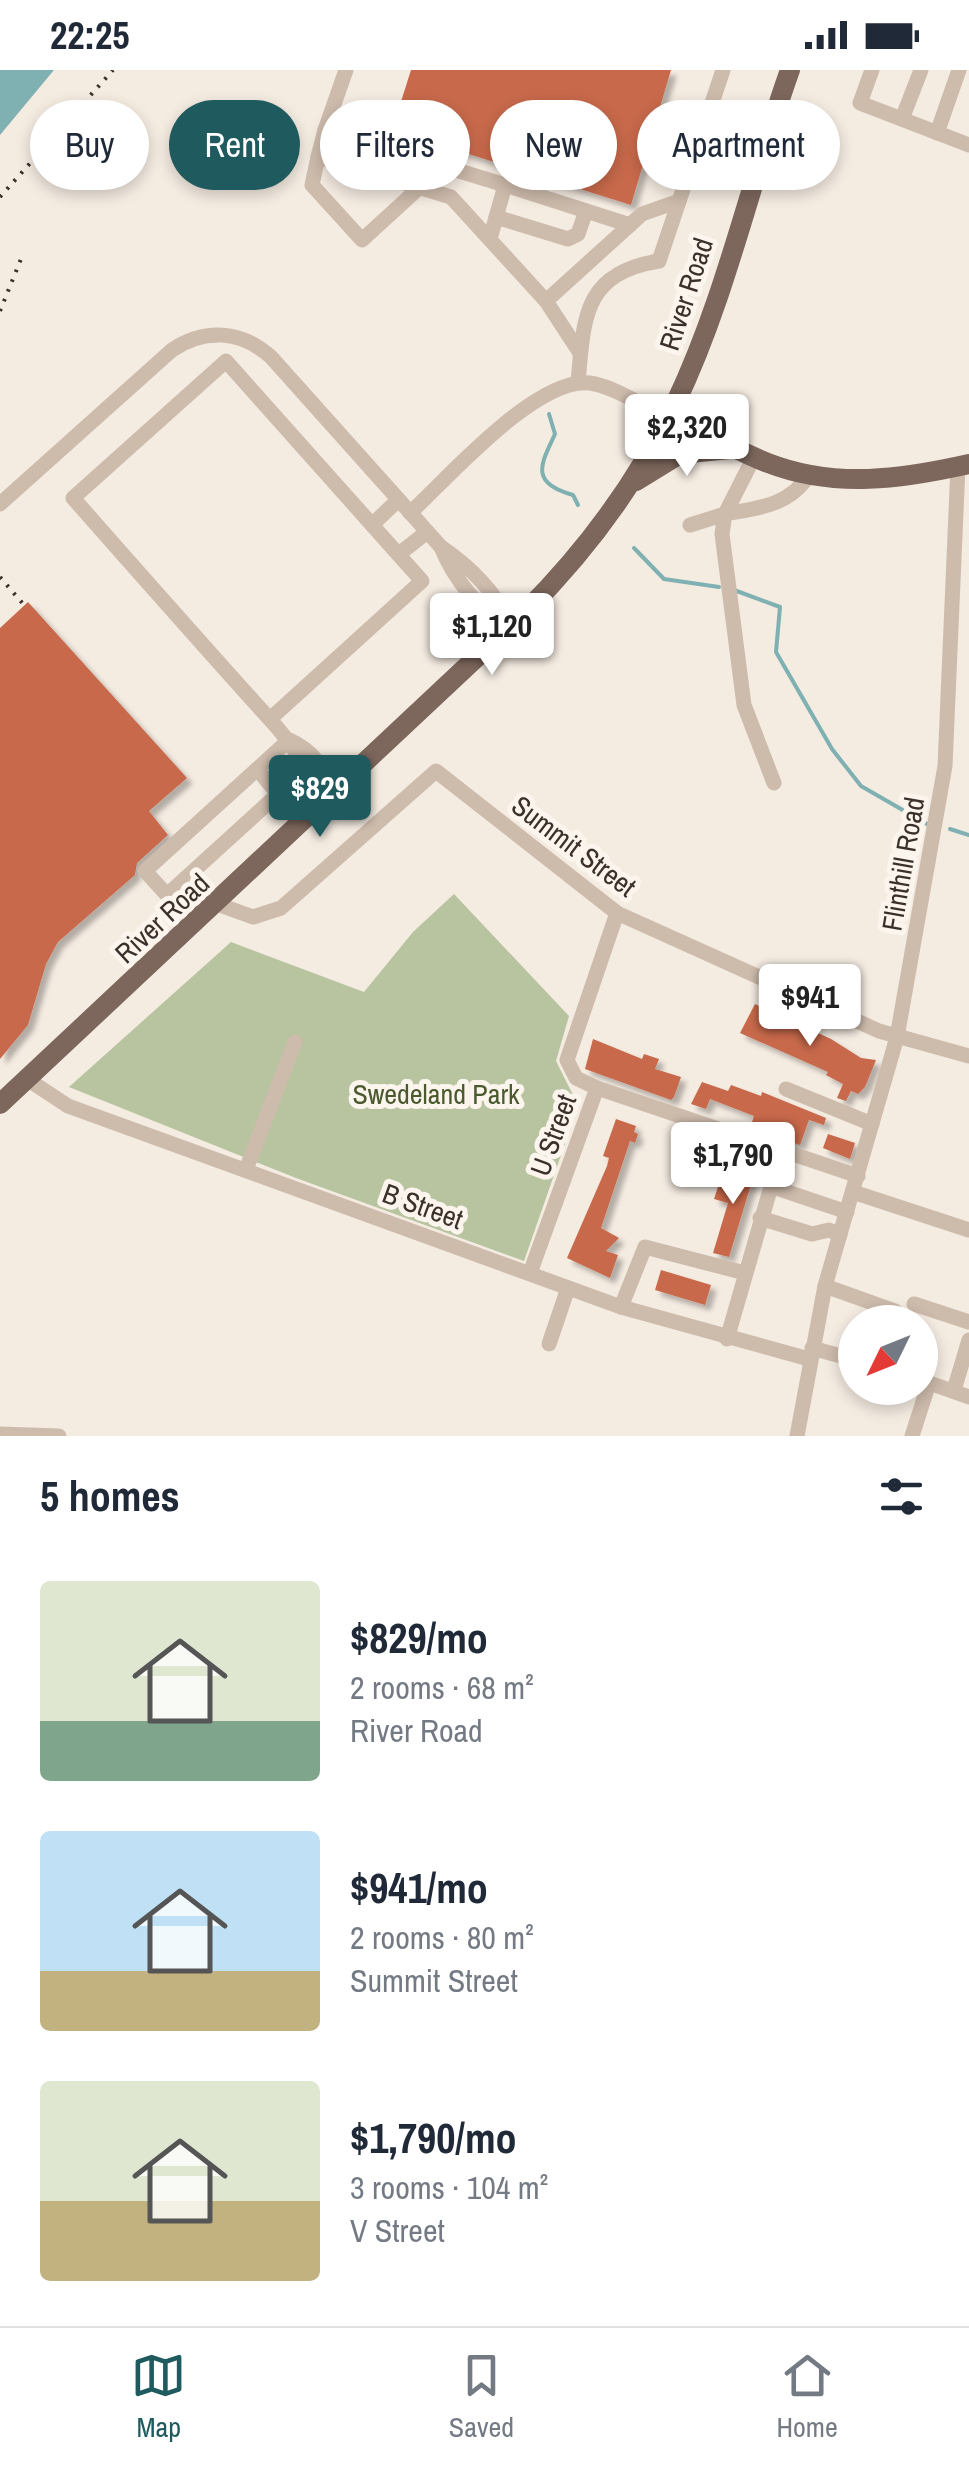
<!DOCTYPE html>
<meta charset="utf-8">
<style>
body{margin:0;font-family:"Archivo Narrow",sans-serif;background:#f6f6f7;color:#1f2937;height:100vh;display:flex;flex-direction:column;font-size:38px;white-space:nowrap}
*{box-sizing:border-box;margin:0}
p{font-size:32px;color:#747a83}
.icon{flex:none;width:55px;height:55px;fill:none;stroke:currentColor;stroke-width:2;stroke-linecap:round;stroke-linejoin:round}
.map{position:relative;height:1366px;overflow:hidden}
.panel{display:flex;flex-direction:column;background:#fff;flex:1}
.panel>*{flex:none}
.top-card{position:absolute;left:30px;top:30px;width:910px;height:90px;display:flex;gap:20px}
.needle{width:65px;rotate:227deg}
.tools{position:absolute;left:838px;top:1235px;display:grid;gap:20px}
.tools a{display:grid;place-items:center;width:100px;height:100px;border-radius:50%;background:#fff;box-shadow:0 5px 15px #0003;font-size:50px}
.price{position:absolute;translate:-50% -85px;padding:0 22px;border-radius:10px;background:#fff;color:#222;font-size:32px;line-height:65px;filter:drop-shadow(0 2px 5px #0008)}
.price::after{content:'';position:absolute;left:50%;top:60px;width:30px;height:22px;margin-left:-15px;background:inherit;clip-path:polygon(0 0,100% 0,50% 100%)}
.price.active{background:#1f5a5e;color:#fff}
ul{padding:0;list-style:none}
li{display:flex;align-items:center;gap:30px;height:250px;padding:0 40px}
li span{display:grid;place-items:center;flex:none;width:280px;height:200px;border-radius:10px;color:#555}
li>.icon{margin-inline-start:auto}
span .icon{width:120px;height:120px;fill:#fffc;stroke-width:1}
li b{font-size:42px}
h2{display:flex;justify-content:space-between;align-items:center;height:120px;padding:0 40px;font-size:42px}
.pill{padding:0 35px;border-radius:45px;background:#fff;box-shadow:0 5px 15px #0003;font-size:35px;line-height:90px}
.pill.active{background:#1f5a5e;color:#fff}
.status{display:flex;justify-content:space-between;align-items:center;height:70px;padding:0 50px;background:#fff;direction:ltr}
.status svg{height:28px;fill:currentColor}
.tab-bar{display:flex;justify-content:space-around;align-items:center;height:140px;border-top:2px solid #e0e1e3;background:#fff;font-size:28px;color:#747a83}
.tab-bar a{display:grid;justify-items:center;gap:5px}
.tab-bar .active{color:#1f5a5e}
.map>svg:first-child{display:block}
</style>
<div class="status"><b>22:25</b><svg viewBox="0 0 49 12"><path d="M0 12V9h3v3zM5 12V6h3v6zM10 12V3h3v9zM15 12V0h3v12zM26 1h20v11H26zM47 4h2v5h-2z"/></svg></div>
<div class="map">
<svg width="969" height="1366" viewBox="0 0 969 1366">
<defs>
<filter id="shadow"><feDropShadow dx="5.5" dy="5.5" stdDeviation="2.5" flood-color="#0004"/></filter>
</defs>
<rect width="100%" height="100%" fill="#f4ebe1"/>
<path fill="#b8c4a0" d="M454,824L569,946L556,991L573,1025L568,1065L524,1191L296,1108L69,1017L231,872L364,922L413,862Z"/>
<path fill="#7fb0b2" d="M0,0H54L0,65Z"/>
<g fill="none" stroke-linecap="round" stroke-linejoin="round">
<g stroke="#7fb0b2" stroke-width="4">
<path d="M549,344L555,364C541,394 529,413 573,425L578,435"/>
<path d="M634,478L664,509L719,517"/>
<path d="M734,520L780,537L776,582L832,679L861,716L927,754"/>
<path d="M950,759L969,765"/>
</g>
</g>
<g fill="#c8694b" filter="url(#shadow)">
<path d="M411,0H671L631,135L392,60Z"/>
<path d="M28,532L187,708L149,741L168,765L137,793L135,805L58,872L46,894L28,955L0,989V558Z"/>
<path d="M755,934L831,969L861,988L876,990L865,1017L858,1024L851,1021L846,1031L837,1028L843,1014L826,1005L828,1002L740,963Z"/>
<path d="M593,969L642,989L644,984L659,989L655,999L681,1007L674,1027L671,1030L585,999Z"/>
<path d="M702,1012L728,1021L731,1015L761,1026L762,1022L826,1048L824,1055L809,1050L800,1075L750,1058L754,1046L710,1029L706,1039L691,1034Z"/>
<path d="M616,1049L636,1056L634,1062L638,1064L635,1073L630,1071L601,1158L619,1168L606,1181L618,1185L610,1208L567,1188L607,1096L609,1088L603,1086Z"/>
<path d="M828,1064L855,1073L850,1089L823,1078Z"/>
<path d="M738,1092L756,1098L729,1187L713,1183L728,1133L714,1129L719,1114L730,1118Z"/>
<path d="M661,1200L711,1215L705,1235L655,1220Z"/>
</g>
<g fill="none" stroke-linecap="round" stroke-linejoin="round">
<g stroke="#cdbbac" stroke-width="15">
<path d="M872,0L860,33L969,75"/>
<path d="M902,49L921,0"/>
<path d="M325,60L346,0"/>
<path d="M937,63L959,0"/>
<path d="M318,87L325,60L505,115"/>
<path d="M420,117L362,170L312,115L318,87L451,127L546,231"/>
<path d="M496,147L568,169L578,164L586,141"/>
<path d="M490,169L505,115L630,155"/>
<path d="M580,283L546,231L642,144L679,131"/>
<path d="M578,312C584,248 583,203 659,191L723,0"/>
<path d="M0,434L172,280C205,258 241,260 271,287L441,477C469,496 499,524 510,557"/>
<path d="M410,443C448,408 537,306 590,313C616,317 643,337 669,347"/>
<path d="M372,455L398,430"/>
<path d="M690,455L725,444L754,387"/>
<path d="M441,477C454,509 479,541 510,557"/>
<path d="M399,484L427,462"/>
<path d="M270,649L422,511L226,291L73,428C140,504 207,580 274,654C297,679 305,704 335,722"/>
<path d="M289,670C312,680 325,698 335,722"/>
<path d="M257,699L278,724L167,825L145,801L289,670"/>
<path d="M774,713L744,635L722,464L725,444C758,438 789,436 809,405"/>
<path d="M217,834L253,847L281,838L436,701L617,843L879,961L969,986"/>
<path d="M27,1009L68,1036L621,1237L809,1289"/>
<path d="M597,1018L858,1106"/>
<path d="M786,1019L872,1054"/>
<path d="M247,1097L295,972"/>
<path d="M770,1116L847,1142"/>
<path d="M853,1122L969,1160"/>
<path d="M760,1148L812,1164L829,1160L840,1165"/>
<path d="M530,1203L597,1018L576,1008L567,990L617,843"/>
<path d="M825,1216L895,1241L891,1252"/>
<path d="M914,1234L969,1252"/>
<path d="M621,1237L645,1177L745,1203"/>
<path d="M727,1269L781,1082"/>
<path d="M549,1274L568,1218"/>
<path d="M812,1278L855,1290"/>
<path d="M921,1310L969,1327"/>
<path d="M954,1320L969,1270"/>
<path d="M0,1364L59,1366"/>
<path d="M797,1366L825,1216L897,967L945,696L958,396"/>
<path d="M912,1366L929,1313"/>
</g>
<g stroke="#7d675c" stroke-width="20">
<path d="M669,347C703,360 734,380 768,393C835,419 902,409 969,394"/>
<path d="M636,411L680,384L729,379"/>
<path d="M0,1034L526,541C588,479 638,411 676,332C726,227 751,109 790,0"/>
</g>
<g stroke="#3b302b" stroke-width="4" stroke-dasharray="2.5 8" stroke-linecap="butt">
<path d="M0,127L113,0"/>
<path d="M0,241L21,189"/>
<path d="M0,507L24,535"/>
</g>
</g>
<g text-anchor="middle" stroke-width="10" stroke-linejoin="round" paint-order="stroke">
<g font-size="28" fill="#3b302b" stroke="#fbf5ee">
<text transform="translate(686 224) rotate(-72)" y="10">River Road</text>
<text transform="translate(574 776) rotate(37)" y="10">Summit Street</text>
<text transform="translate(903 794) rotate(-80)" y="10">Flinthill Road</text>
<text transform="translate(162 848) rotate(-43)" y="10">River Road</text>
<text transform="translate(553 1065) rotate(-70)" y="10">U Street</text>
<text transform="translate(423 1136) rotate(20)" y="10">B Street</text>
</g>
<g font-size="28" fill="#4a5a2e" stroke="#fbf5ee">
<text x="436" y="1034">Swedeland Park</text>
</g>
</g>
</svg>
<div class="tools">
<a><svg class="needle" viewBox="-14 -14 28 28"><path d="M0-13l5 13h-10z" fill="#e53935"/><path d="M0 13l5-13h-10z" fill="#747a83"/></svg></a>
</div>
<b class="price" style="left:687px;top:409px">$2,320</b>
<b class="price" style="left:492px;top:608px">$1,120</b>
<b class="price active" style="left:320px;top:770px">$829</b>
<b class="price" style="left:810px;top:979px">$941</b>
<b class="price" style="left:733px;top:1137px">$1,790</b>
<div class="top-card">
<a class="pill">Buy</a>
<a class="pill active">Rent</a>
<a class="pill">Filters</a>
<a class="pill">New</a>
<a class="pill">Apartment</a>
</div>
</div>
<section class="panel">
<h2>5 homes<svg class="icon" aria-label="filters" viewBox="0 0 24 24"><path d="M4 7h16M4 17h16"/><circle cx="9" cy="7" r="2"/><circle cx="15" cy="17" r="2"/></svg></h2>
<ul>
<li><span style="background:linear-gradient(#dfe7d0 70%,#7fa58c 0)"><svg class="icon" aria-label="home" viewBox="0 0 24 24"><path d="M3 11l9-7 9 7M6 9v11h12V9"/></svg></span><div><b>$829/mo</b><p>2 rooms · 68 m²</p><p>River Road</p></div></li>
<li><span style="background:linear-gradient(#bfe0f5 70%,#c2b280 0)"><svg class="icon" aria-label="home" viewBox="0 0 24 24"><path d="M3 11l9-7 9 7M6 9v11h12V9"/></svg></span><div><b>$941/mo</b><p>2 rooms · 80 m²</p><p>Summit Street</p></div></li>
<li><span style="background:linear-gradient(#dfe7d0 60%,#c2b280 0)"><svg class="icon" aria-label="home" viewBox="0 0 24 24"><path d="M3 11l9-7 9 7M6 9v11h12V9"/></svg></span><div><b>$1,790/mo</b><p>3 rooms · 104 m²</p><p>V Street</p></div></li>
</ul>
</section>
<nav class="tab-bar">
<a class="active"><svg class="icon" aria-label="map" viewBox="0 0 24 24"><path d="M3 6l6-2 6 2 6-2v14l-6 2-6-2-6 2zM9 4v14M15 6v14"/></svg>Map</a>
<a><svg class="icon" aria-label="saved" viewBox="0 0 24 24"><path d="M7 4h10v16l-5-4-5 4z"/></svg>Saved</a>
<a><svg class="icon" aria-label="home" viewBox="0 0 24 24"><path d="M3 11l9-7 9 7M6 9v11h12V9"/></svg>Home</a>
</nav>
